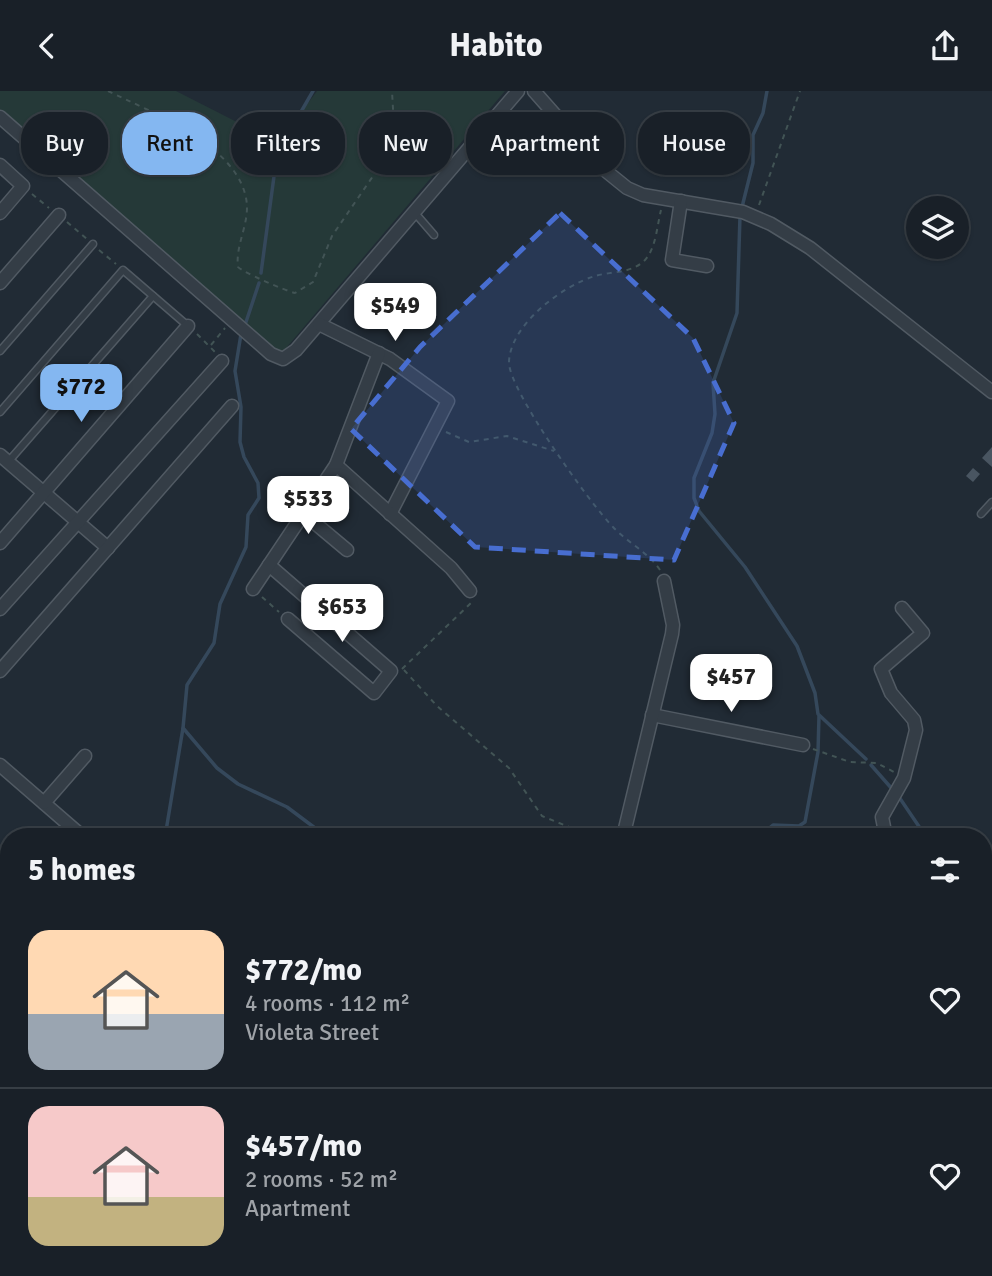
<!DOCTYPE html>
<meta charset="utf-8">
<style>
body{margin:0;font-family:Signika,sans-serif;background:#222830;color:#f1f3f6;height:100vh;display:flex;flex-direction:column;font-size:26px;white-space:nowrap}
*{box-sizing:border-box;margin:0}
p{font-size:23px;color:#9fa3a8}
.icon{flex:none;width:38px;height:38px;fill:none;stroke:currentColor;stroke-width:2;stroke-linecap:round;stroke-linejoin:round}
.map{position:relative;flex:1;overflow:hidden}
.sheet{position:absolute;left:0px;top:737px;width:992px;height:450px;display:flex;flex-direction:column;background:#192028;border-radius:28px 28px 0 0;box-shadow:0 2px 5px #0004,0 0 0 2px #373e45}
.sheet>*{flex:none}
.top-card{position:absolute;left:21px;top:21px;width:950px;height:63px;display:flex;gap:14px}
.fabs{position:absolute;left:906px;top:105px;display:grid;gap:14px}
.fabs a{display:grid;place-items:center;width:63px;height:63px;border-radius:50%;background:#192028;box-shadow:0 2px 5px #0004,0 0 0 2px #373e45;font-size:35px}
.price{position:absolute;translate:-50% -60px;padding:0 16px;border-radius:14px;background:#fff;color:#222;font-size:23px;line-height:46px;filter:drop-shadow(0 2px 4px #0008)}
.price::after{content:'';position:absolute;left:50%;top:42px;width:21px;height:16px;margin-left:-10px;background:inherit;clip-path:polygon(0 0,100% 0,50% 100%)}
.price.current{background:#84b7f1;color:#111}
ul{padding:0;list-style:none}
li{display:flex;align-items:center;gap:21px;height:175px;padding:0 28px}
li+li{border-top:2px solid #373e45}
li span{display:grid;place-items:center;flex:none;width:196px;height:140px;border-radius:21px;color:#555}
li>.icon{margin-inline-start:auto}
span .icon{width:84px;height:84px;fill:#fffc;stroke-width:1}
li b{font-size:30px}
h2{display:flex;justify-content:space-between;align-items:center;height:84px;padding:0 28px;font-size:30px}
.tag{padding:0 24px;border-radius:28px;background:#192028;box-shadow:0 2px 5px #0004,0 0 0 2px #373e45;font-size:24px;line-height:63px}
.tag.current{background:#84b7f1;color:#111}
header{display:flex;justify-content:space-between;align-items:center;height:91px;padding:0 28px;background:#192028;font-size:32px;font-weight:700}
.map>svg:first-child{display:block}
</style>
<header><svg class="icon" aria-label="back" viewBox="0 0 24 24"><path d="M15 5l-7 7 7 7"/></svg>Habito<svg class="icon" aria-label="share" viewBox="0 0 24 24"><path d="M12 15V3M7 8l5-5 5 5M5 13v7h14v-7"/></svg></header>
<div class="map">
<svg width="992" height="1185" viewBox="0 0 992 1185">
<rect width="100%" height="100%" fill="#212b35"/>
<path fill="#253938" d="M0,0H176L278,52L317,0H505L281,263L0,19Z"/>
<g fill="none" stroke-linecap="round" stroke-linejoin="round">
<g stroke="#35485b" stroke-width="3.5">
<path d="M742,116L753,72V44L763,22L767,0"/>
<path d="M740,125L737,222L713,292L715,323L712,342L694,387V407L699,420L745,476L797,555L815,602L818,623L866,668"/>
<path d="M261,182L275,78L287,45L313,0"/>
<path d="M245,234L259,192"/>
<path d="M183,637L217,677L238,693L287,716L327,746"/>
<path d="M871,674L893,699"/>
<path d="M899,706L920,737L943,746"/>
<path d="M165,746L183,637L187,594L214,552L220,513L246,456L248,424L259,407L258,392L244,366L240,351L241,316L235,280L241,243"/>
<path d="M767,746V739L773,734L799,735L805,731L818,661L819,625"/>
<path d="M984,763L992,771"/>
<path d="M0,959L9,947"/>
<path d="M0,1108L9,1117"/>
<path d="M51,1178L55,1185"/>
<path d="M540,1178L543,1185"/>
</g>
</g>
<g fill="#495561">
<path d="M992,356V376L982,367Z"/>
<path d="M973,377L980,383L973,391L966,385Z"/>
</g>
<g fill="none" stroke-linecap="round" stroke-linejoin="round">
<defs>
<g id="service">
<path d="M415,122L434,144"/>
<path d="M0,260L93,153"/>
<path d="M0,321L123,179L188,235"/>
<path d="M8,371L153,205"/>
<path d="M981,423L992,411"/>
<path d="M431,1178L433,1185"/>
</g>
<g id="minor">
<path d="M534,0L601,76L627,97L643,104L743,121L771,133L810,157L992,301"/>
<path d="M0,26L271,263L283,268L296,259L518,0"/>
<path d="M0,74L23,95L0,122"/>
<path d="M681,110L672,169L707,175"/>
<path d="M0,192L59,124"/>
<path d="M319,233L390,268L448,310L390,423"/>
<path d="M0,364L108,457"/>
<path d="M336,374L451,477L470,500"/>
<path d="M304,423L347,459"/>
<path d="M0,452L188,235"/>
<path d="M269,474L391,580L374,602L288,528"/>
<path d="M253,498L336,374L379,262"/>
<path d="M0,518L222,270"/>
<path d="M0,580L232,315"/>
<path d="M652,624L803,654"/>
<path d="M0,674L83,746"/>
<path d="M44,712L85,665"/>
<path d="M623,746L672,543L673,534L664,490"/>
<path d="M886,746L882,726L904,687L916,639L914,629L891,602L881,578L923,542L902,517"/>
</g>
<g id="primary">
<path d="M984,824L992,825"/>
<path d="M188,1185L196,1178"/>
</g>
</defs>
<use href="#service" stroke="#515a63" stroke-width="9"/>
<use href="#minor" stroke="#515a63" stroke-width="15"/>
<use href="#primary" stroke="#3d464f" stroke-width="22"/>
<g stroke="#425455" stroke-width="2" stroke-dasharray="5 5" stroke-linecap="butt">
<path d="M108,0C153,22 236,54 246,107C251,131 235,153 238,176C242,181 286,200 295,202L313,191L332,145L395,53L392,0"/>
<path d="M32,103L49,117"/>
<path d="M759,114L800,0"/>
<path d="M67,131L87,148"/>
<path d="M99,159L116,173"/>
<path d="M197,243L215,261"/>
<path d="M211,254L225,237"/>
<path d="M446,341L469,351L507,345L554,360"/>
<path d="M660,479C648,461 628,452 613,436C591,414 508,298 509,271C510,234 562,195 595,185C612,180 631,183 645,169C656,157 657,135 661,119"/>
<path d="M262,506L279,521"/>
<path d="M402,578L471,512"/>
<path d="M404,579L437,615L509,677L542,725L574,738L610,740"/>
<path d="M813,658L850,671L877,672L894,681"/>
</g>
<use href="#service" stroke="#343d46" stroke-width="6"/>
<use href="#minor" stroke="#343d46" stroke-width="12"/>
<use href="#primary" stroke="#525c66" stroke-width="19"/>
</g>
<path fill="#486ed1" fill-opacity="0.2" stroke="#486ed1" stroke-width="5" stroke-dasharray="14 9" stroke-linejoin="round" d="M560,122L693,247L734,332L674,469L475,456L351,338L420,256Z"/>
</svg>
<div class="fabs">
<a><svg class="icon" aria-label="layers" viewBox="0 0 24 24"><path d="M12 4l9 5-9 5-9-5zM3 14l9 5 9-5"/></svg></a>
</div>
<b class="price" style="left:395px;top:252px">$549</b>
<b class="price current" style="left:81px;top:333px">$772</b>
<b class="price" style="left:308px;top:445px">$533</b>
<b class="price" style="left:342px;top:553px">$653</b>
<b class="price" style="left:731px;top:623px">$457</b>
<div class="top-card">
<a class="tag">Buy</a>
<a class="tag current">Rent</a>
<a class="tag">Filters</a>
<a class="tag">New</a>
<a class="tag">Apartment</a>
<a class="tag">House</a>
</div>
<section class="sheet">
<h2>5 homes<svg class="icon" aria-label="filters" viewBox="0 0 24 24"><path d="M4 7h16M4 17h16"/><circle cx="9" cy="7" r="2"/><circle cx="15" cy="17" r="2"/></svg></h2>
<ul>
<li><span style="background:linear-gradient(#ffd9b3 60%,#9aa5b1 0)"><svg class="icon" aria-label="home" viewBox="0 0 24 24"><path d="M3 11l9-7 9 7M6 9v11h12V9"/></svg></span><div><b>$772/mo</b><p>4 rooms · 112 m²</p><p>Violeta Street</p></div><svg class="icon" aria-label="heart" viewBox="0 0 24 24"><path d="M12 20l-8-8c-3-5 5-10 8-4 3-6 11-1 8 4z"/></svg></li>
<li><span style="background:linear-gradient(#f6c9c9 65%,#c2b280 0)"><svg class="icon" aria-label="home" viewBox="0 0 24 24"><path d="M3 11l9-7 9 7M6 9v11h12V9"/></svg></span><div><b>$457/mo</b><p>2 rooms · 52 m²</p><p>Apartment</p></div><svg class="icon" aria-label="heart" viewBox="0 0 24 24"><path d="M12 20l-8-8c-3-5 5-10 8-4 3-6 11-1 8 4z"/></svg></li>
</ul>
</section>
</div>
